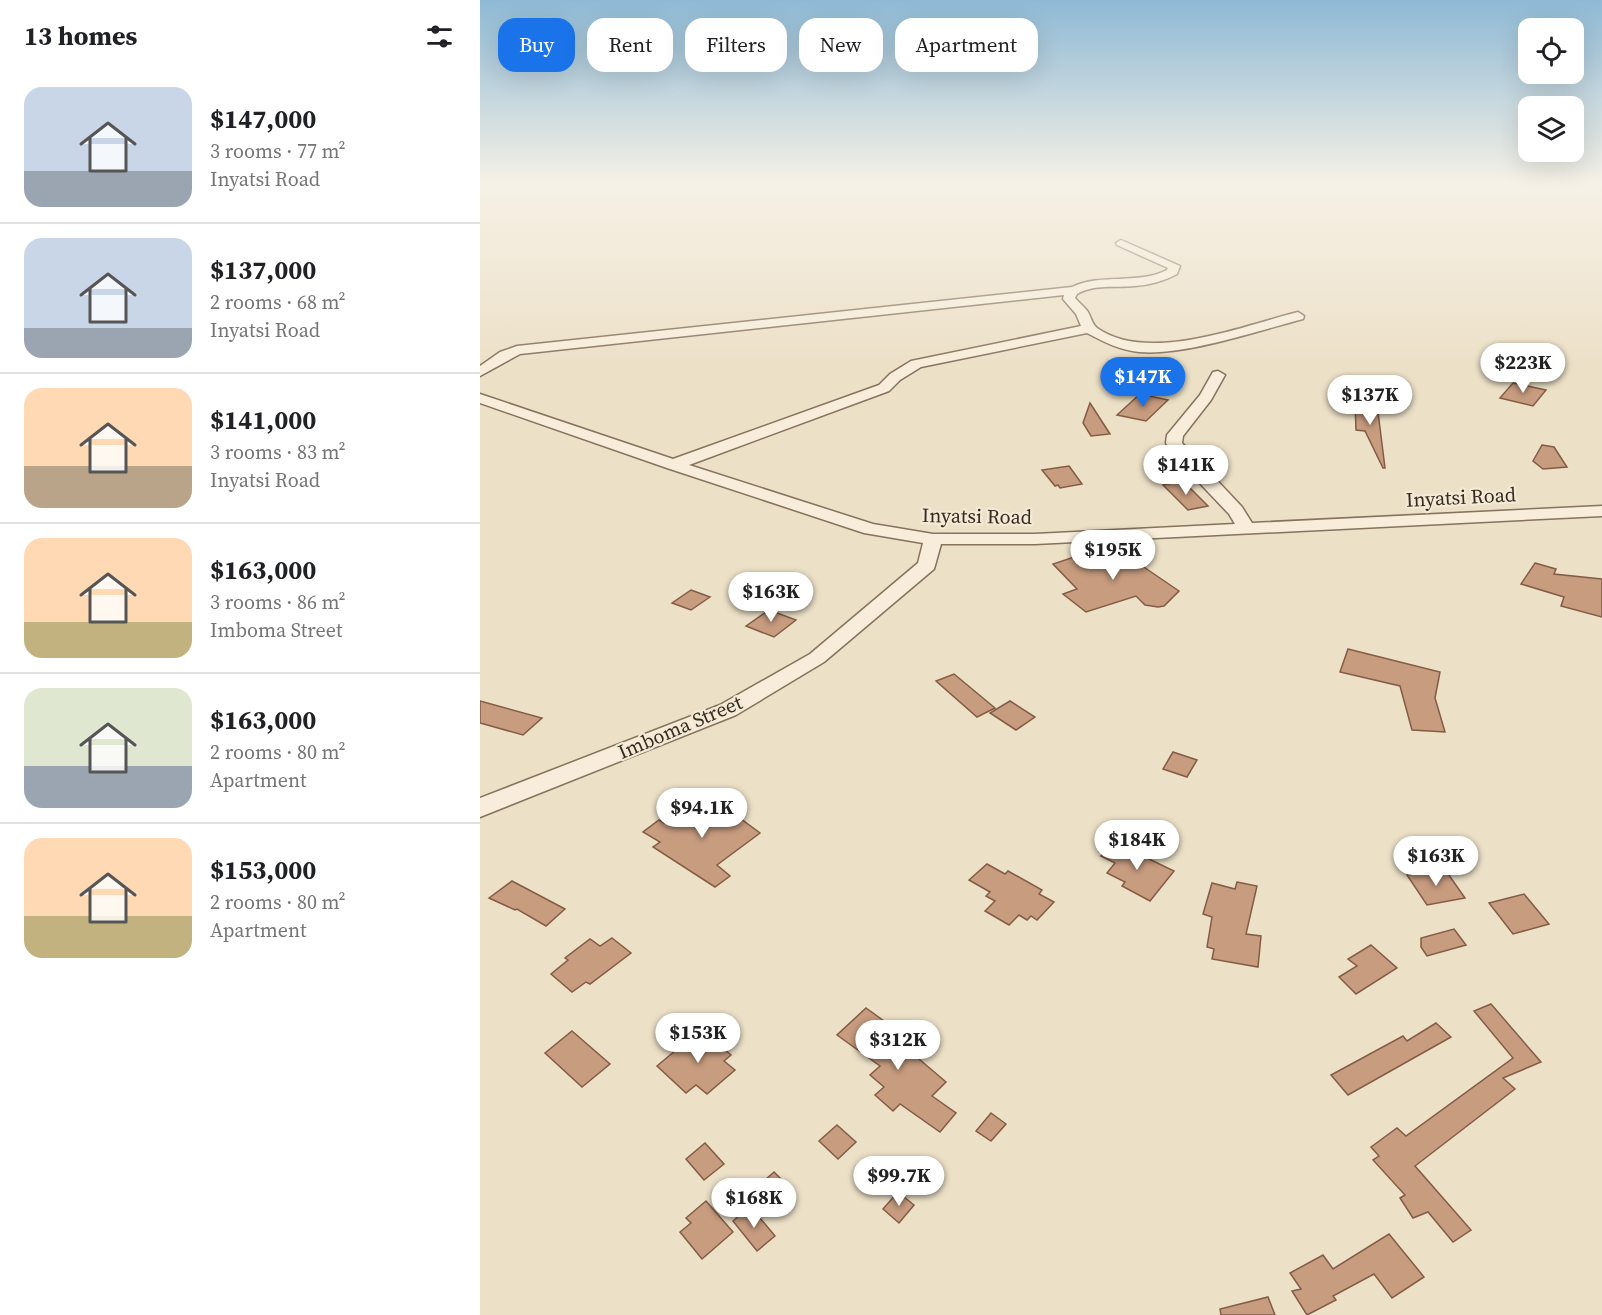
<!DOCTYPE html>
<meta charset="utf-8">
<style>
body{margin:0;font-family:"Source Serif 4",serif;background:#f2f2f2;color:#202124;height:100vh;display:flex;flex-direction:column;font-size:22px;white-space:nowrap}
*{box-sizing:border-box;margin:0}
p{font-size:20px;color:#757577}
.icon{flex:none;width:33px;height:33px;fill:none;stroke:currentColor;stroke-width:2;stroke-linecap:round;stroke-linejoin:round}
.map{position:relative;flex:1;overflow:hidden}
.panel{display:flex;flex-direction:column;background:#fff;width:480px}
.panel>*{flex:none}
.hud{position:absolute;left:18px;top:18px;width:570px;height:54px;display:flex;gap:12px}
.buttons{position:absolute;left:1038px;top:18px;display:grid;gap:12px}
.buttons a{display:grid;place-items:center;width:66px;height:66px;border-radius:12px;background:#fff;box-shadow:0 6px 24px #0002;font-size:30px}
.price{position:absolute;translate:-50% -51px;padding:0 14px;border-radius:21px;background:#fff;color:#222;font-size:20px;line-height:39px;filter:drop-shadow(0 2px 3px #0008)}
.price::after{content:'';position:absolute;left:50%;top:36px;width:18px;height:14px;margin-left:-9px;background:inherit;clip-path:polygon(0 0,100% 0,50% 100%)}
.price.current{background:#1a73e8;color:#fff}
ul{padding:0;list-style:none}
li{display:flex;align-items:center;gap:18px;height:150px;padding:0 24px}
li+li{border-top:2px solid #e0e0e0}
li span{display:grid;place-items:center;flex:none;width:168px;height:120px;border-radius:18px;color:#555}
li>.icon{margin-inline-start:auto}
span .icon{width:72px;height:72px;fill:#fffc;stroke-width:1}
li b{font-size:26px}
h2{display:flex;justify-content:space-between;align-items:center;height:72px;padding:0 24px;font-size:26px}
.chip{padding:0 21px;border-radius:18px;background:#fff;box-shadow:0 6px 24px #0002;font-size:21px;line-height:54px}
.chip.current{background:#1a73e8;color:#fff}
main{display:flex;flex:1;min-height:0}
.map>svg:first-child{display:block}
</style>
<main>
<section class="panel">
<h2>13 homes<svg class="icon" aria-label="filters" viewBox="0 0 24 24"><path d="M4 7h16M4 17h16"/><circle cx="9" cy="7" r="2"/><circle cx="15" cy="17" r="2"/></svg></h2>
<ul>
<li><span style="background:linear-gradient(#c9d6e8 70%,#9aa5b1 0)"><svg class="icon" aria-label="home" viewBox="0 0 24 24"><path d="M3 11l9-7 9 7M6 9v11h12V9"/></svg></span><div><b>$147,000</b><p>3 rooms · 77 m²</p><p>Inyatsi Road</p></div></li>
<li><span style="background:linear-gradient(#c9d6e8 75%,#9aa5b1 0)"><svg class="icon" aria-label="home" viewBox="0 0 24 24"><path d="M3 11l9-7 9 7M6 9v11h12V9"/></svg></span><div><b>$137,000</b><p>2 rooms · 68 m²</p><p>Inyatsi Road</p></div></li>
<li><span style="background:linear-gradient(#ffd9b3 65%,#b9a48a 0)"><svg class="icon" aria-label="home" viewBox="0 0 24 24"><path d="M3 11l9-7 9 7M6 9v11h12V9"/></svg></span><div><b>$141,000</b><p>3 rooms · 83 m²</p><p>Inyatsi Road</p></div></li>
<li><span style="background:linear-gradient(#ffd9b3 70%,#c2b280 0)"><svg class="icon" aria-label="home" viewBox="0 0 24 24"><path d="M3 11l9-7 9 7M6 9v11h12V9"/></svg></span><div><b>$163,000</b><p>3 rooms · 86 m²</p><p>Imboma Street</p></div></li>
<li><span style="background:linear-gradient(#dfe7d0 65%,#9aa5b1 0)"><svg class="icon" aria-label="home" viewBox="0 0 24 24"><path d="M3 11l9-7 9 7M6 9v11h12V9"/></svg></span><div><b>$163,000</b><p>2 rooms · 80 m²</p><p>Apartment</p></div></li>
<li><span style="background:linear-gradient(#ffd9b3 65%,#c2b280 0)"><svg class="icon" aria-label="home" viewBox="0 0 24 24"><path d="M3 11l9-7 9 7M6 9v11h12V9"/></svg></span><div><b>$153,000</b><p>2 rooms · 80 m²</p><p>Apartment</p></div></li>
</ul>
</section>
<div class="map">
<svg width="1122" height="1315" viewBox="0 0 1122 1315">
<rect width="100%" height="100%" fill="#ece0c7"/>
<g fill="#c79c7f" stroke="#845c45" stroke-width="1.5">
<path d="M1033,383L1066,390L1053,406L1020,398Z"/>
<path d="M660,394L688,400L666,421L637,415Z"/>
<path d="M875,402L897,404L905,468H903L885,431L876,430Z"/>
<path d="M610,403L630,434L611,436L603,423Z"/>
<path d="M1062,445L1074,447L1087,467L1063,469L1053,461Z"/>
<path d="M589,466L602,484L580,488L578,485L575,486L562,470Z"/>
<path d="M703,481L728,506L708,510L683,485Z"/>
<path d="M640,548L652,559L699,591L684,606L678,607L665,605L656,596L606,612L583,594L597,589L573,564L603,554L607,556Z"/>
<path d="M1055,563L1076,569L1074,574L1122,579V617L1081,606L1084,597L1041,584Z"/>
<path d="M211,590L230,597L211,610L192,603Z"/>
<path d="M289,610L316,620L294,637L266,626Z"/>
<path d="M868,649L960,672L955,698L965,732L932,730L920,686L860,672Z"/>
<path d="M474,674L515,708L497,717L456,681Z"/>
<path d="M0,701L62,718L43,735L0,723Z"/>
<path d="M530,701L555,717L536,730L510,713Z"/>
<path d="M693,752L717,760L707,777L683,769Z"/>
<path d="M219,798L241,811L246,808L280,833L237,865L250,876L235,887L173,847L180,842L163,832L179,820L184,823Z"/>
<path d="M634,842L694,871L670,901L642,886L645,882L627,873L635,863L621,856Z"/>
<path d="M507,864L525,874L528,871L562,890L559,894L574,902L557,920L551,916L547,920L539,915L529,925L505,911L515,901L506,896L510,892L489,880Z"/>
<path d="M964,868L985,898L947,905L927,875Z"/>
<path d="M32,881L85,909L66,926L37,909L35,910L9,898Z"/>
<path d="M757,882L777,886L766,934L781,936L778,967L732,959L734,949L727,947L732,917L723,914L732,883L755,889Z"/>
<path d="M1044,894L1069,924L1033,934L1009,903Z"/>
<path d="M974,929L986,945L947,956L941,947V938Z"/>
<path d="M132,938L151,953L110,984L106,982L92,992L71,974L88,960L85,958L110,939L120,946Z"/>
<path d="M891,945L917,968L876,994L859,977L877,966L868,959Z"/>
<path d="M1011,1004L1061,1062L1023,1078L1035,1089L935,1166L991,1230L973,1242L948,1212L933,1218L920,1198L925,1195L893,1160L899,1156L891,1147L917,1128L926,1136L1033,1058L994,1011Z"/>
<path d="M386,1008L411,1026L406,1031L466,1082L452,1096L476,1113L460,1132L420,1104L413,1111L395,1095L404,1087L390,1075L400,1066L357,1035Z"/>
<path d="M956,1023L971,1037L868,1095L851,1075L923,1036L927,1041Z"/>
<path d="M221,1029L251,1055L244,1061L255,1070L227,1094L216,1085L206,1093L177,1066Z"/>
<path d="M92,1031L130,1064L102,1087L65,1053Z"/>
<path d="M511,1113L526,1124L511,1141L496,1131Z"/>
<path d="M357,1125L376,1142L358,1159L339,1141Z"/>
<path d="M225,1143L244,1164L224,1180L206,1159Z"/>
<path d="M294,1172L309,1187L291,1204L275,1189Z"/>
<path d="M418,1192L434,1205L419,1223L403,1209Z"/>
<path d="M226,1201L253,1232L222,1259L200,1232L211,1223L206,1218Z"/>
<path d="M270,1206L295,1236L277,1251L253,1221Z"/>
<path d="M909,1234L944,1277L912,1298L894,1274L853,1296L856,1300L827,1315L812,1291L821,1289L810,1273L843,1255L853,1269Z"/>
<path d="M788,1297L795,1315H741L740,1309Z"/>
</g>
<g fill="none" stroke-linecap="round" stroke-linejoin="round">
<defs>
<path id="minor" d="M641,240L700,266L697,274C684,281 670,285 655,286C636,288 614,284 597,294L595,298C599,303 605,307 608,312C611,317 612,324 617,328C668,364 762,326 818,312L824,316L823,319C777,331 705,356 659,352C640,350 624,342 607,333L441,367L420,380L409,391L209,465L393,524L453,534H555L755,524L749,514L693,455L686,443L687,435L720,395L733,372L738,371L745,375L731,400L703,436L702,443L762,507L772,523L1122,506V516L555,544H461L454,569L344,662L256,715L0,817V798L240,705L330,654L438,563L443,543L384,533L187,468L0,403V394L193,459L399,385L410,374L431,361L601,326L596,314L583,299L584,295L40,354L0,376V366L20,352L37,346L592,287C622,273 657,285 687,270L688,268L637,245L636,243Z"/>
</defs>
<use href="#minor" stroke="#86725d" stroke-width="3"/>
<use href="#minor" fill="#f7edda" fill-rule="evenodd"/>
</g>
<linearGradient id="sky" x2="0" y2="1"><stop stop-color="#8eb9d5"/><stop offset="0.5" stop-color="#f6f1e6"/><stop offset="1" stop-color="#f6f1e6" stop-opacity="0"/></linearGradient>
<rect width="1122" height="367" fill="url(#sky)"/>
<g text-anchor="middle" stroke-width="4.5" stroke-linejoin="round" paint-order="stroke">
<g font-size="20" fill="#372b20" stroke="#f3ead6">
<text transform="translate(981 497) rotate(-3)" y="7">Inyatsi Road</text>
<text transform="translate(497 516) rotate(1)" y="7">Inyatsi Road</text>
<text transform="translate(200 727) rotate(-23)" y="7">Imboma Street</text>
</g>
</g>
</svg>
<div class="buttons">
<a><svg class="icon" aria-label="locate" viewBox="0 0 24 24"><circle cx="12" cy="12" r="6"/><path d="M12 2v4M12 18v4M2 12h4M18 12h4"/></svg></a>
<a><svg class="icon" aria-label="layers" viewBox="0 0 24 24"><path d="M12 4l9 5-9 5-9-5zM3 14l9 5 9-5"/></svg></a>
</div>
<b class="price" style="left:1043px;top:394px">$223K</b>
<b class="price current" style="left:663px;top:408px">$147K</b>
<b class="price" style="left:890px;top:426px">$137K</b>
<b class="price" style="left:706px;top:496px">$141K</b>
<b class="price" style="left:633px;top:581px">$195K</b>
<b class="price" style="left:291px;top:623px">$163K</b>
<b class="price" style="left:222px;top:839px">$94.1K</b>
<b class="price" style="left:657px;top:871px">$184K</b>
<b class="price" style="left:956px;top:887px">$163K</b>
<b class="price" style="left:218px;top:1064px">$153K</b>
<b class="price" style="left:418px;top:1071px">$312K</b>
<b class="price" style="left:419px;top:1207px">$99.7K</b>
<b class="price" style="left:274px;top:1229px">$168K</b>
<div class="hud">
<a class="chip current">Buy</a>
<a class="chip">Rent</a>
<a class="chip">Filters</a>
<a class="chip">New</a>
<a class="chip">Apartment</a>
</div>
</div>
</main>
